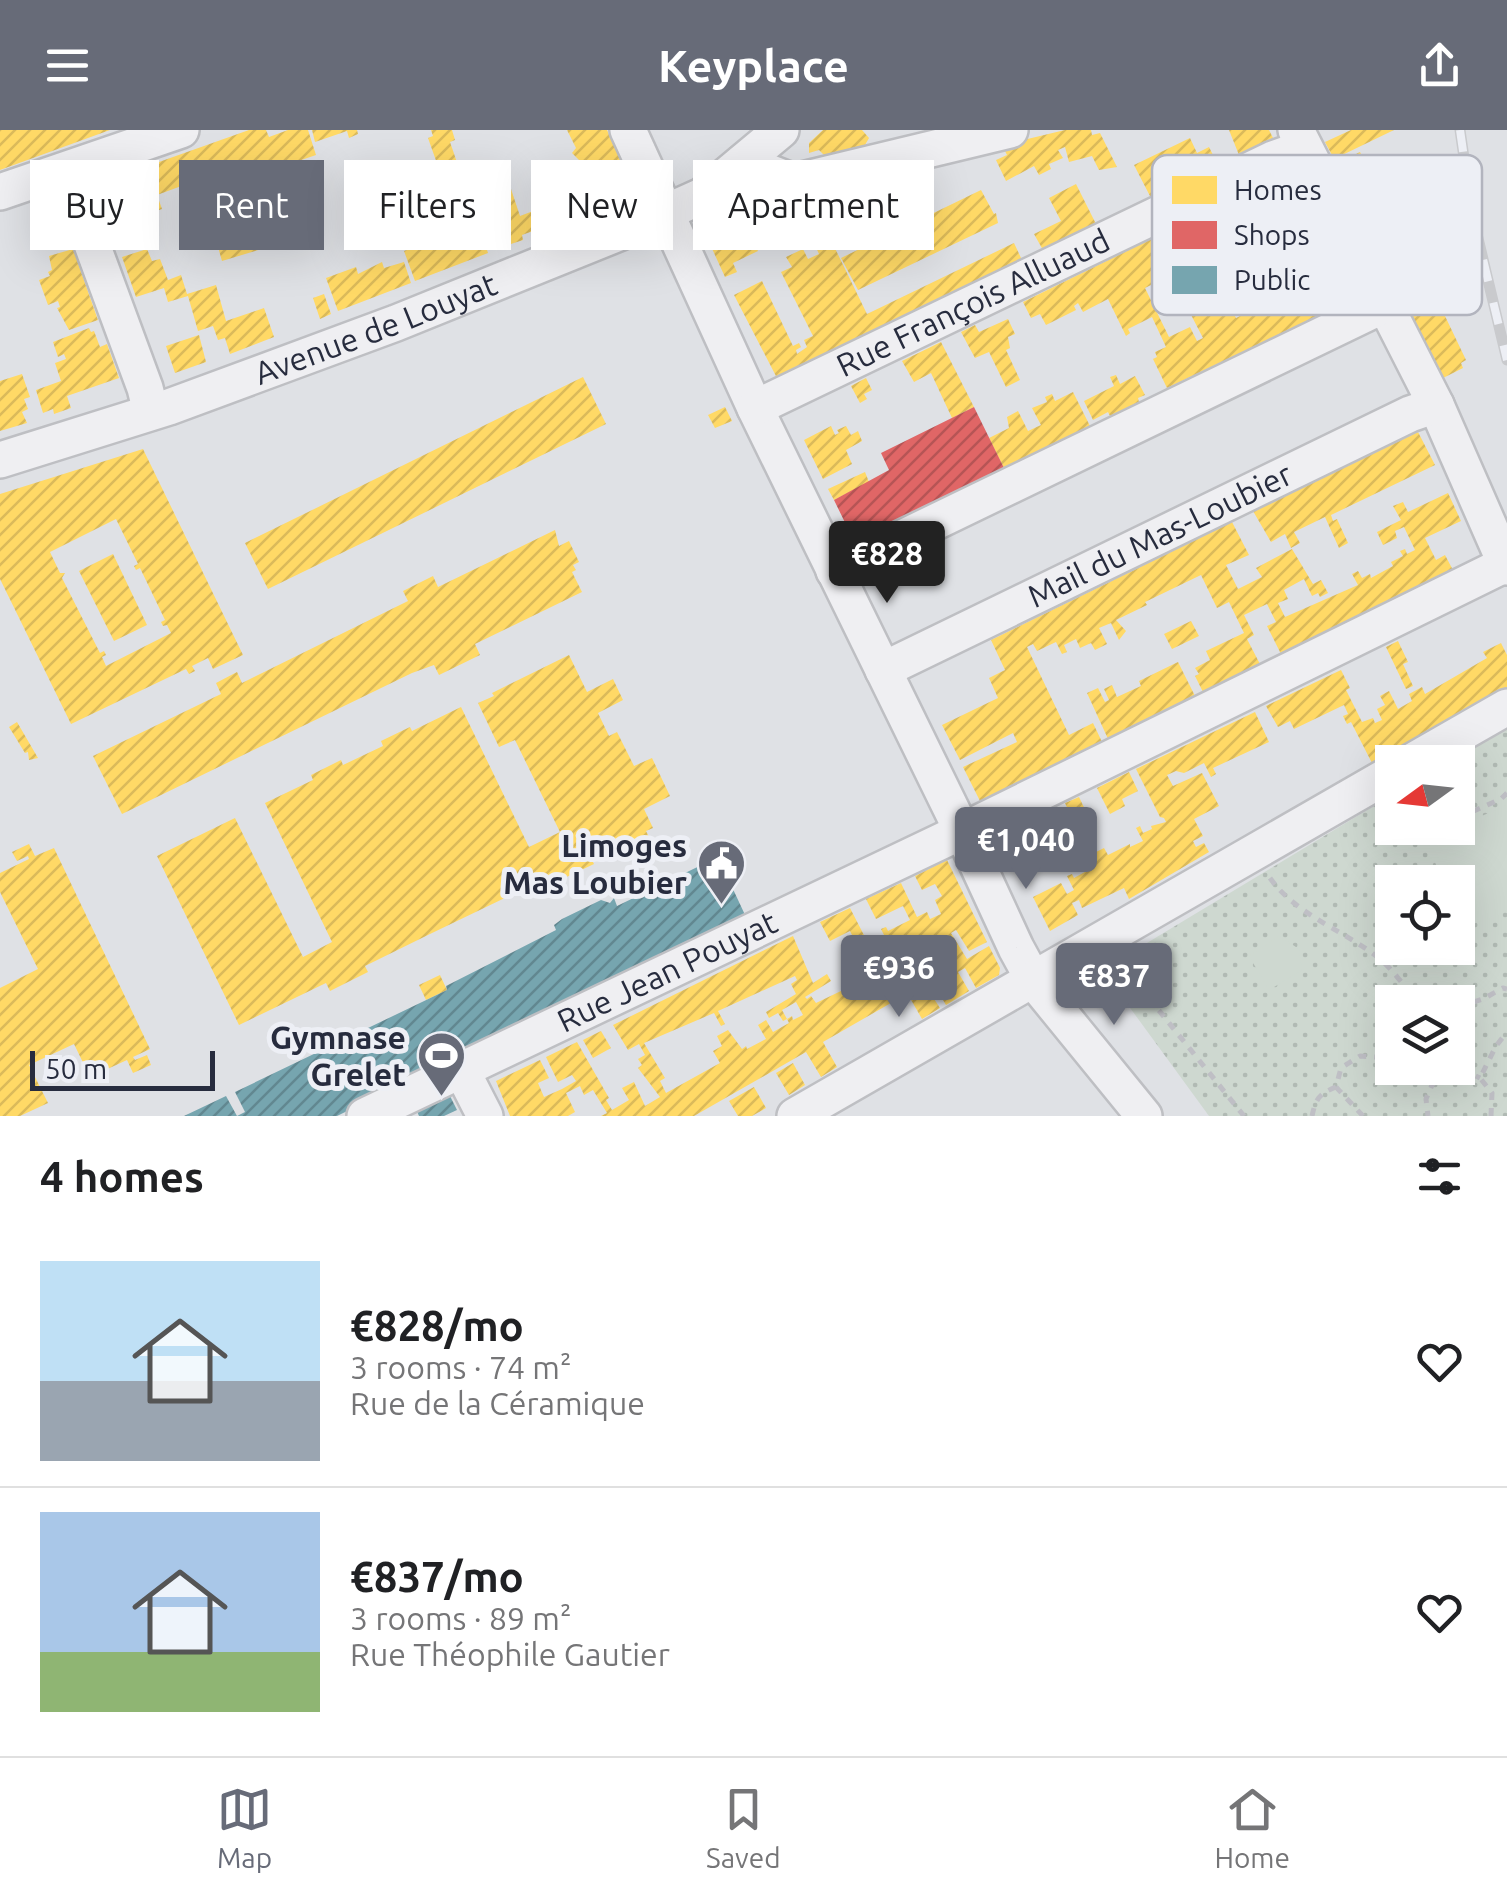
<!DOCTYPE html>
<meta charset="utf-8">
<style>
body{margin:0;font-family:Ubuntu,sans-serif;background:#f6f6f6;color:#202124;height:100vh;display:flex;flex-direction:column;font-size:38px;white-space:nowrap}
*{box-sizing:border-box;margin:0}
p{font-size:32px;color:#757577}
.icon{flex:none;width:55px;height:55px;fill:none;stroke:currentColor;stroke-width:2;stroke-linecap:round;stroke-linejoin:round}
.map{position:relative;height:986px;overflow:hidden}
.drawer{display:flex;flex-direction:column;background:#fff;flex:1}
.drawer>*{flex:none}
.banner{position:absolute;left:30px;top:30px;width:1000px;height:90px;display:flex;gap:20px}
.needle{width:65px;rotate:255deg}
.fabs{position:absolute;left:1375px;top:615px;display:grid;gap:20px}
.fabs a{display:grid;place-items:center;width:100px;height:100px;border-radius:0px;background:#fff;box-shadow:0 10px 40px #0002;font-size:50px}
.scale{position:absolute;left:30px;bottom:25px;width:185px;box-sizing:border-box;padding-left:10px;border:5px solid #272c3e;border-top:0;font-size:28px;line-height:35px;white-space:nowrap;color:#272c3e;-webkit-text-stroke:8px #edeff5;paint-order:stroke}
.price{position:absolute;translate:-50% -85px;padding:0 22px;border-radius:10px;background:#676b78;color:#fff;font-size:32px;line-height:65px;filter:drop-shadow(0 2px 5px #0008)}
.price::after{content:'';position:absolute;left:50%;top:60px;width:30px;height:22px;margin-left:-15px;background:inherit;clip-path:polygon(0 0,100% 0,50% 100%)}
.price.selected{background:#222;color:#fff}
ul{padding:0;list-style:none}
li{display:flex;align-items:center;gap:30px;height:250px;padding:0 40px}
li+li{border-top:2px solid #e0e0e0}
li span{display:grid;place-items:center;flex:none;width:280px;height:200px;border-radius:0px;color:#555}
li>.icon{margin-inline-start:auto}
span .icon{width:120px;height:120px;fill:#fffc;stroke-width:1}
li b{font-size:42px}
h2{display:flex;justify-content:space-between;align-items:center;height:120px;padding:0 40px;font-size:42px}
.chip{padding:0 35px;border-radius:0px;background:#fff;box-shadow:0 10px 40px #0002;font-size:35px;line-height:90px}
.chip.selected{background:#676b78;color:#fff}
header{display:flex;justify-content:space-between;align-items:center;height:130px;padding:0 40px;background:#676b78;color:#fff;font-size:45px;font-weight:700}
.tabs{display:flex;justify-content:space-around;align-items:center;height:140px;border-top:2px solid #e0e0e0;background:#fff;font-size:28px;color:#757577}
.tabs a{display:grid;justify-items:center;gap:5px}
.tabs .selected{color:#676b78}
.map>svg:first-child{display:block}
</style>
<header><svg class="icon" aria-label="menu" viewBox="0 0 24 24"><path d="M4 6h16M4 12h16M4 18h16"/></svg>Keyplace<svg class="icon" aria-label="share" viewBox="0 0 24 24"><path d="M12 15V3M7 8l5-5 5 5M5 13v7h14v-7"/></svg></header>
<div class="map">
<svg width="1507" height="986" viewBox="0 0 1507 986">
<defs>
<pattern id="park-dots" width="8" height="8" patternUnits="userSpaceOnUse" patternTransform="scale(2.5)"><rect width="8" height="8" fill="#ced8d0"/><path d="M2 2h.1M6 6h.1" fill="none" stroke="#b1bab4" stroke-width="1.8" stroke-linecap="round"/></pattern>
<pattern id="homes-hatch" width="6" height="6" patternUnits="userSpaceOnUse" patternTransform="scale(2.5)"><rect width="6" height="6" fill="#ffd966"/><path d="M-1 1l2-2M0 6l6-6M5 7l2-2" fill="none" stroke="#dbba5a"/></pattern>
<pattern id="shops-hatch" width="6" height="6" patternUnits="userSpaceOnUse" patternTransform="scale(2.5)"><rect width="6" height="6" fill="#e06666"/><path d="M-1 1l2-2M0 6l6-6M5 7l2-2" fill="none" stroke="#b65455"/></pattern>
<pattern id="public-hatch" width="6" height="6" patternUnits="userSpaceOnUse" patternTransform="scale(2.5)"><rect width="6" height="6" fill="#76a5af"/><path d="M-1 1l2-2M0 6l6-6M5 7l2-2" fill="none" stroke="#618790"/></pattern>
</defs>
<rect width="100%" height="100%" fill="#dfe1e5"/>
<path fill="url(#park-dots)" fill-rule="evenodd" d="M1507,596V986H1209L1117,860L1127,825L1392,665V698H1458V632H1447ZM1392,752H1458V818H1392ZM1392,872H1458V938H1392Z"/>
<g fill="#ced8d0">
<path d="M1507,675V780L1461,799L1458,790V752H1443L1426,710Z"/>
<path d="M1279,806L1299,819L1302,840L1269,860L1249,826Z"/>
</g>
<g fill="url(#homes-hatch)" fill-rule="evenodd">
<path d="M0,0H110L0,40Z"/>
<path d="M249,0H266L269,7L288,0H308L316,25L266,42L261,31L244,38L246,44L239,46L237,39L197,57L195,51L157,65L162,79L143,86L128,43Z"/>
<path d="M312,0H357L358,4L349,8L347,1L315,12Z"/>
<path d="M431,0H452L455,10L450,12L462,47L448,52L449,55L445,56L428,8L433,6Z"/>
<path d="M567,0H607L625,39L616,42L627,64L566,93L535,105L533,101L522,105L523,110L508,115L490,60L509,53L520,86L549,75L548,71L566,64V67L579,61L581,66L590,62L577,32L580,31L572,23L576,18Z"/>
<path d="M823,0H862L869,8L865,15L824,25L819,20L809,23V13Z"/>
<path d="M1065,0H1091L1092,5L1100,3L1117,37L1099,40L1092,26L1069,32L1065,17L1058,20L1063,28L1049,34L1051,39L1039,45L1034,36L1006,51L996,30L1007,25L1002,15Z"/>
<path d="M1229,0H1269L1273,8L1239,25Z"/>
<path d="M1351,0H1394L1334,29L1325,12Z"/>
<path d="M1190,8L1197,23L1209,17L1218,35L1151,68L1134,35Z"/>
<path d="M1360,22L1374,49L1382,46L1395,84L1405,104L1408,102L1412,110L1408,112L1418,132L1420,130L1431,154L1436,152L1451,183L1445,186L1466,230L1461,233L1463,238L1441,249L1394,153L1405,147L1402,139L1390,145L1359,82L1363,80L1359,70L1355,72L1336,34Z"/>
<path d="M1277,47L1294,52L1309,81L1261,105L1273,129L1286,123L1297,148L1306,144L1324,183L1167,258L1153,229L1157,227L1155,222L1166,217L1152,187L1128,199L1130,203L1126,206L1108,169L1083,182L1078,173L1074,176L1076,180L1046,195L1040,184L1031,188L1023,172L1153,108L1167,136L1152,143L1157,152L1145,158L1169,207L1190,197L1197,211L1203,208L1189,181L1214,169L1219,180L1230,176L1236,188L1262,175L1258,165L1278,155L1267,132L1253,138L1241,111L1217,122L1199,86Z"/>
<path d="M1076,54L1096,94L1043,120L1034,104L1061,91L1049,68Z"/>
<path d="M981,60L994,84L996,83L998,93L858,160L841,128Z"/>
<path d="M809,65L867,184L1014,113L1022,130L778,250L734,165L762,151L793,216L799,213L801,217L796,220L797,224L807,217L804,210L813,206L781,142L792,137L786,127L803,119L808,129L819,124L794,70Z"/>
<path d="M466,79L471,89L491,83L498,102L483,107L488,123L415,151L404,121L425,113L422,103L435,98L439,108L460,99L454,83Z"/>
<path d="M743,89L758,121L733,133L737,142L725,147L709,112L714,100Z"/>
<path d="M257,96L265,118L222,131L216,110Z"/>
<path d="M73,119L98,190L69,200L57,178L60,177L58,171L48,175L39,150L50,146L48,142L52,140L49,126Z"/>
<path d="M147,119L152,131L160,129L168,150L181,145L187,164L216,155L226,191L264,178L274,207L230,224L225,208L218,210L213,196L198,201L188,166L168,172L164,158L136,167L122,127Z"/>
<path d="M382,132L384,138L404,132L411,153L338,181L326,148L356,137L358,144Z"/>
<path d="M324,164L331,184L320,189L313,168Z"/>
<path d="M1008,189L1015,204L1008,207L1010,218L1006,220L1020,250L1006,257L989,222L975,228L961,202L975,195L979,202Z"/>
<path d="M89,198L91,202L94,201L100,217L107,214L119,248L67,266L71,278L54,284L53,279L43,283L36,260L61,251L55,233L66,229L64,224L58,227L53,212Z"/>
<path d="M199,205L206,232L175,243L166,216Z"/>
<path d="M941,212L974,277L952,288L931,243L914,252L902,231Z"/>
<path d="M22,244L30,267L24,269L28,279L22,282L27,293L0,301V251Z"/>
<path d="M1116,245L1120,254L1135,246L1145,265L1138,268L1139,272L1110,286L1108,282L1093,290L1084,271L1114,256L1110,247Z"/>
<path d="M583,247L606,294L268,459L245,413Z"/>
<path d="M866,248L872,260L864,264L867,269L860,273L851,256Z"/>
<path d="M1073,262L1090,296L1004,338L989,308L1009,298L1007,287L1018,281L1028,301L1041,295L1032,278L1047,272L1045,267L1052,264L1055,271Z"/>
<path d="M725,277L732,291L715,298L708,285Z"/>
<path d="M831,296L835,305L839,303L837,300L846,296L851,305L858,301L862,311L846,320L852,334L823,349L804,310Z"/>
<path d="M1418,302L1435,335L1331,385L1333,391L1337,389L1348,413L1339,418L1325,387L1294,402L1300,413L1291,418L1285,404L1271,412L1253,381Z"/>
<path d="M143,319L243,525L213,539L208,528L192,536L195,541L189,544L186,539L71,594L0,449V364ZM116,389L138,434L134,436L136,440L140,438L165,490L161,492L163,496L167,495L171,503L106,536L102,527L106,525L104,521L100,523L62,448L65,443H60L50,422Z"/>
<path d="M865,342L869,352L834,370L828,359Z"/>
<path d="M1448,363L1461,391L1425,408L1436,430L1445,425L1454,442L1282,526L1267,496L1276,492L1267,474L1244,485L1254,505L1247,509L1261,536L1204,564L1195,546L1199,544L1195,538L1210,530L1206,521L1244,503L1229,472L1217,478L1201,445L1145,472L1147,475L1116,490L1126,501L1119,510L1111,493L1099,498L1107,514L1095,520L1091,513L1080,518L1076,509L1064,515L1067,522L1062,524L1056,512L1037,521L1033,514L1027,517L1069,605L1093,593L1103,614L981,673L963,637L1017,612L1013,603L960,630L942,595L998,568L989,548L1005,540L991,510L1232,392L1249,425L1226,435L1238,459L1262,447L1256,438L1292,419L1313,454L1321,450L1328,463L1320,467L1318,463L1312,466L1304,449L1284,460L1288,469L1278,473L1285,487L1358,455L1352,444L1358,441L1362,448L1370,444L1371,448L1393,436L1391,432L1403,426L1400,421L1405,419L1407,424L1415,420L1404,397L1395,401L1397,408L1383,415L1377,402L1401,390L1393,376L1403,372L1408,382Z"/>
<path d="M555,400L559,416L569,411L579,432L573,435L576,440L572,442L582,462L475,514L480,525L439,545L434,535L412,543L122,684L93,626L221,564L216,553L237,542L242,553L408,471L403,461L433,446L438,457Z"/>
<path d="M113,424L147,495L114,511L79,441Z"/>
<path d="M1191,491L1199,506L1172,519L1164,504Z"/>
<path d="M1398,511L1408,532L1403,534L1413,556L1406,559L1386,517Z"/>
<path d="M1501,513L1507,525V558L1373,635L1351,592L1347,594L1343,586L1348,584L1344,575L1294,599L1290,591L1278,597L1266,576L1341,540L1350,558L1346,560L1362,592L1373,588L1375,593L1382,590L1377,579L1385,575L1380,566L1389,561L1398,579L1412,571L1409,564L1422,557L1425,564L1487,528L1483,522Z"/>
<path d="M569,525L587,562L613,549L623,570L598,583L609,606L617,602L634,636L652,628L670,666L644,679L653,698L646,701L651,711L620,727L614,717L591,728L594,734L558,751L555,744L430,804L365,836L368,842L330,861L326,853L239,895L157,726L235,688L303,827L332,812L265,673L313,650L311,645L341,630L343,635L383,616L381,611L410,597L412,601L461,577L529,717L560,702L515,610L499,617L478,573L494,566L492,563Z"/>
<path d="M1178,532L1196,568L1109,611L1087,563L1098,558L1105,572L1109,570L1104,559L1112,555L1117,567L1141,556L1139,551Z"/>
<path d="M1255,582L1269,612L1213,638L1216,644L1211,647L1204,633L1184,643L1176,641L1167,645L1173,656L1202,643L1219,676L1194,689L1203,706L1193,711L1196,717L1204,713L1209,722L1129,769L1124,758L1082,778L1079,770L1072,773L1078,785L1050,801L1033,767L1061,753L1067,764L1074,760L1067,746L1072,744L1074,748L1092,738L1086,727L1104,718L1108,725L1130,714V717L1143,711L1136,698L1140,696L1143,703L1152,699L1151,696L1166,692L1164,688L1160,687L1136,639Z"/>
<path d="M17,592L38,628L29,630L28,622L25,623L9,597Z"/>
<path d="M1129,642L1138,661L1122,669L1125,676L1110,684L1097,658Z"/>
<path d="M1079,667L1093,696L1079,703L1065,673Z"/>
<path d="M1046,683L1055,704L1030,717L1019,695Z"/>
<path d="M29,714L35,726L54,718L150,919L133,927L135,930L147,925L151,935L133,943L127,930L90,947L74,914L29,935L48,973L20,986H0V858L38,839L0,762V743L29,729L28,726L17,731L12,722Z"/>
<path d="M947,730L987,812L969,821L956,800L951,803L967,829L989,816L1000,838L999,845L976,858L965,838L958,842L969,861L946,875L931,850L823,912L837,937L821,947L806,922L694,986H601L607,983L593,960L584,965L580,956L566,963L575,982L568,986H510L496,951L540,930L549,948L538,953L544,967L562,959L576,951L572,945L558,952L546,927L577,912L609,968L606,970L612,980L629,970L622,958L634,952L645,976L660,967L638,938L642,935L638,929L645,925L639,914L628,920L613,895L793,806L813,853L827,844L831,851L805,867L807,869L811,866L816,873L868,848L849,819L857,815L850,801L830,811L820,792L850,778L868,813L884,805L881,799L886,797L888,801L910,790L903,776L876,789L866,769L901,753L917,787L927,782L930,789L941,784L935,770L942,766L935,754L922,760L915,746ZM928,806L932,813L873,845L869,837ZM795,846L797,850L791,854L796,864L766,882L769,888L778,883L783,891L787,889L782,880L796,872L803,885L793,890L792,886L787,889L789,893L773,902L766,890L758,895L766,909L747,919L746,916L742,919L728,900L717,906L722,916L713,921L720,933L666,963L660,951L665,948L644,913L714,883L721,896L725,894L718,881Z"/>
<path d="M440,845L447,860L426,870L419,855Z"/>
<path d="M927,858L940,878L922,889L910,868Z"/>
<path d="M601,901L611,918L593,928L583,910Z"/>
<path d="M793,933L805,955L789,965L776,943Z"/>
<path d="M754,957L766,978L752,986H738L729,971Z"/>
</g>
<path fill="url(#shops-hatch)" d="M974,277L1004,338L854,411L834,370L889,340L881,323Z"/>
<g fill="url(#public-hatch)">
<path d="M718,727L746,787L337,986H184L226,966L237,986L245,982L235,962L447,860L446,856L556,800L554,795L562,789L601,770L610,773L614,768L617,776Z"/>
<path d="M447,960L457,980L444,986H419L415,977Z"/>
</g>
<g fill="none" stroke-linecap="round" stroke-linejoin="round">
<defs>
<g id="minor">
<path d="M628,0L755,278L962,701L1016,818L1034,851L1144,986"/>
<path d="M1296,0L1436,275L1507,437"/>
<path d="M743,32L794,52L1010,0"/>
<path d="M65,41L145,258L151,282"/>
<path d="M0,62L181,0"/>
<path id="s1" d="M755,278L1273,29L1304,18"/>
<path id="s2" d="M0,330L169,277L396,193L631,98L702,66L781,0"/>
<path d="M834,441L1384,175"/>
<path id="s3" d="M883,540L1410,284L1436,275"/>
<path d="M1411,632L1507,577"/>
<path d="M462,941L485,986"/>
<path id="s4" d="M365,986L948,708L1506,434"/>
<path d="M795,986L1392,643"/>
</g>
</defs>
<use href="#minor" stroke="#bebfc3" stroke-width="40"/>
<g stroke="#bfbfc5" stroke-width="5" stroke-dasharray="8 8" stroke-linecap="butt">
<path d="M1458,688L1501,669L1507,663"/>
<path d="M1430,698L1431,700L1437,698"/>
<path d="M1270,748C1297,786 1344,800 1380,829C1396,842 1406,863 1426,872"/>
<path d="M1083,870L1108,851L1123,848L1140,857L1244,986"/>
<path d="M1458,877L1483,869L1503,858L1507,859"/>
<path d="M1420,938L1432,955L1426,969L1428,986"/>
<path d="M1432,955C1446,940 1463,939 1480,948"/>
<path d="M1312,986C1316,968 1319,964 1336,957"/>
<path d="M1363,986L1336,957L1341,938L1360,926L1392,928"/>
<path d="M1491,986L1492,963L1480,948L1496,916L1507,902"/>
</g>
<use href="#minor" stroke="#efeff2" stroke-width="35"/>
<defs>
<path id="rail" d="M1460,0L1472,83L1507,230"/>
</defs>
<use href="#rail" stroke="#c9cacd" stroke-width="11"/>
<use href="#rail" stroke="#edeff5" stroke-width="8" stroke-dasharray="22" stroke-linecap="butt"/>
</g>
<defs>
<symbol id="civic-pin" viewBox="-11 -11 22 30"><path d="M0 17L-7.5 6A9.5 9.5 0 1 1 7.5 6Z" fill="#676b78" stroke="#edeff5"/><path d="M-.6-6.5H3V-4.5H.6V-3L4-1V1h2V6H-6V1h2V-1L-.6-3ZM-1.2 2.5V6h2.4V2.5Z" fill="#fff"/></symbol>
<symbol id="stadium-pin" viewBox="-11 -11 22 30"><path d="M0 17L-7.5 6A9.5 9.5 0 1 1 7.5 6Z" fill="#676b78" stroke="#edeff5"/><path d="M0-5a6.5 5 0 1 0 0 10a6.5 5 0 1 0 0-10ZM-3.5-1.8h7v3.6h-7Z" fill="#fff"/></symbol>
</defs>
<g fill-rule="evenodd">
<use href="#civic-pin" x="694" y="706" width="55" height="75"/>
<use href="#stadium-pin" x="414" y="898" width="55" height="75"/>
</g>
<g text-anchor="middle" stroke-width="10" stroke-linejoin="round" paint-order="stroke">
<g font-size="32" fill="#272c3e" stroke="#edeff5">
<text dy="11" stroke="none"><textPath href="#s1" startOffset="242">Rue François Alluaud</textPath></text>
<text dy="11" stroke="none"><textPath href="#s2" startOffset="398">Avenue de Louyat</textPath></text>
<text dy="11" stroke="none"><textPath href="#s3" startOffset="308">Mail du Mas-Loubier</textPath></text>
<text dy="11" stroke="none"><textPath href="#s4" startOffset="335">Rue Jean Pouyat</textPath></text>
</g>
<g font-size="32" font-weight="bold" fill="#272c3e" stroke="#edeff5" text-anchor="end">
<text x="687" y="727">Limoges<tspan x="687" dy="37">Mas Loubier</tspan></text>
<text x="406" y="919">Gymnase<tspan x="406" dy="37">Grelet</tspan></text>
</g>
</g>
<rect x="1152" y="25" width="330" height="160" rx="15" fill="#edeff5" stroke="#b2b4be" stroke-width="2.5"/>
<rect x="1172" y="46" width="45" height="28" fill="#ffd966"/>
<rect x="1172" y="91" width="45" height="28" fill="#e06666"/>
<rect x="1172" y="136" width="45" height="28" fill="#76a5af"/>
<g font-size="28" fill="#272c3e">
<text x="1234" y="70">Homes</text>
<text x="1234" y="115">Shops</text>
<text x="1234" y="160">Public</text>
</g>
</svg>
<div class="fabs">
<a><svg class="needle" viewBox="-14 -14 28 28"><path d="M0-13l5 13h-10z" fill="#e53935"/><path d="M0 13l5-13h-10z" fill="#757577"/></svg></a>
<a><svg class="icon" aria-label="locate" viewBox="0 0 24 24"><circle cx="12" cy="12" r="6"/><path d="M12 2v4M12 18v4M2 12h4M18 12h4"/></svg></a>
<a><svg class="icon" aria-label="layers" viewBox="0 0 24 24"><path d="M12 4l9 5-9 5-9-5zM3 14l9 5 9-5"/></svg></a>
</div>
<div class="scale">50 m</div>
<b class="price selected" style="left:887px;top:476px">€828</b>
<b class="price" style="left:1026px;top:762px">€1,040</b>
<b class="price" style="left:899px;top:890px">€936</b>
<b class="price" style="left:1114px;top:898px">€837</b>
<div class="banner">
<a class="chip">Buy</a>
<a class="chip selected">Rent</a>
<a class="chip">Filters</a>
<a class="chip">New</a>
<a class="chip">Apartment</a>
</div>
</div>
<section class="drawer">
<h2>4 homes<svg class="icon" aria-label="filters" viewBox="0 0 24 24"><path d="M4 7h16M4 17h16"/><circle cx="9" cy="7" r="2"/><circle cx="15" cy="17" r="2"/></svg></h2>
<ul>
<li><span style="background:linear-gradient(#bfe0f5 60%,#9aa5b1 0)"><svg class="icon" aria-label="home" viewBox="0 0 24 24"><path d="M3 11l9-7 9 7M6 9v11h12V9"/></svg></span><div><b>€828/mo</b><p>3 rooms · 74 m²</p><p>Rue de la Céramique</p></div><svg class="icon" aria-label="heart" viewBox="0 0 24 24"><path d="M12 20l-8-8c-3-5 5-10 8-4 3-6 11-1 8 4z"/></svg></li>
<li><span style="background:linear-gradient(#a9c7e8 70%,#8fb573 0)"><svg class="icon" aria-label="home" viewBox="0 0 24 24"><path d="M3 11l9-7 9 7M6 9v11h12V9"/></svg></span><div><b>€837/mo</b><p>3 rooms · 89 m²</p><p>Rue Théophile Gautier</p></div><svg class="icon" aria-label="heart" viewBox="0 0 24 24"><path d="M12 20l-8-8c-3-5 5-10 8-4 3-6 11-1 8 4z"/></svg></li>
</ul>
</section>
<nav class="tabs">
<a class="selected"><svg class="icon" aria-label="map" viewBox="0 0 24 24"><path d="M3 6l6-2 6 2 6-2v14l-6 2-6-2-6 2zM9 4v14M15 6v14"/></svg>Map</a>
<a><svg class="icon" aria-label="saved" viewBox="0 0 24 24"><path d="M7 4h10v16l-5-4-5 4z"/></svg>Saved</a>
<a><svg class="icon" aria-label="home" viewBox="0 0 24 24"><path d="M3 11l9-7 9 7M6 9v11h12V9"/></svg>Home</a>
</nav>
